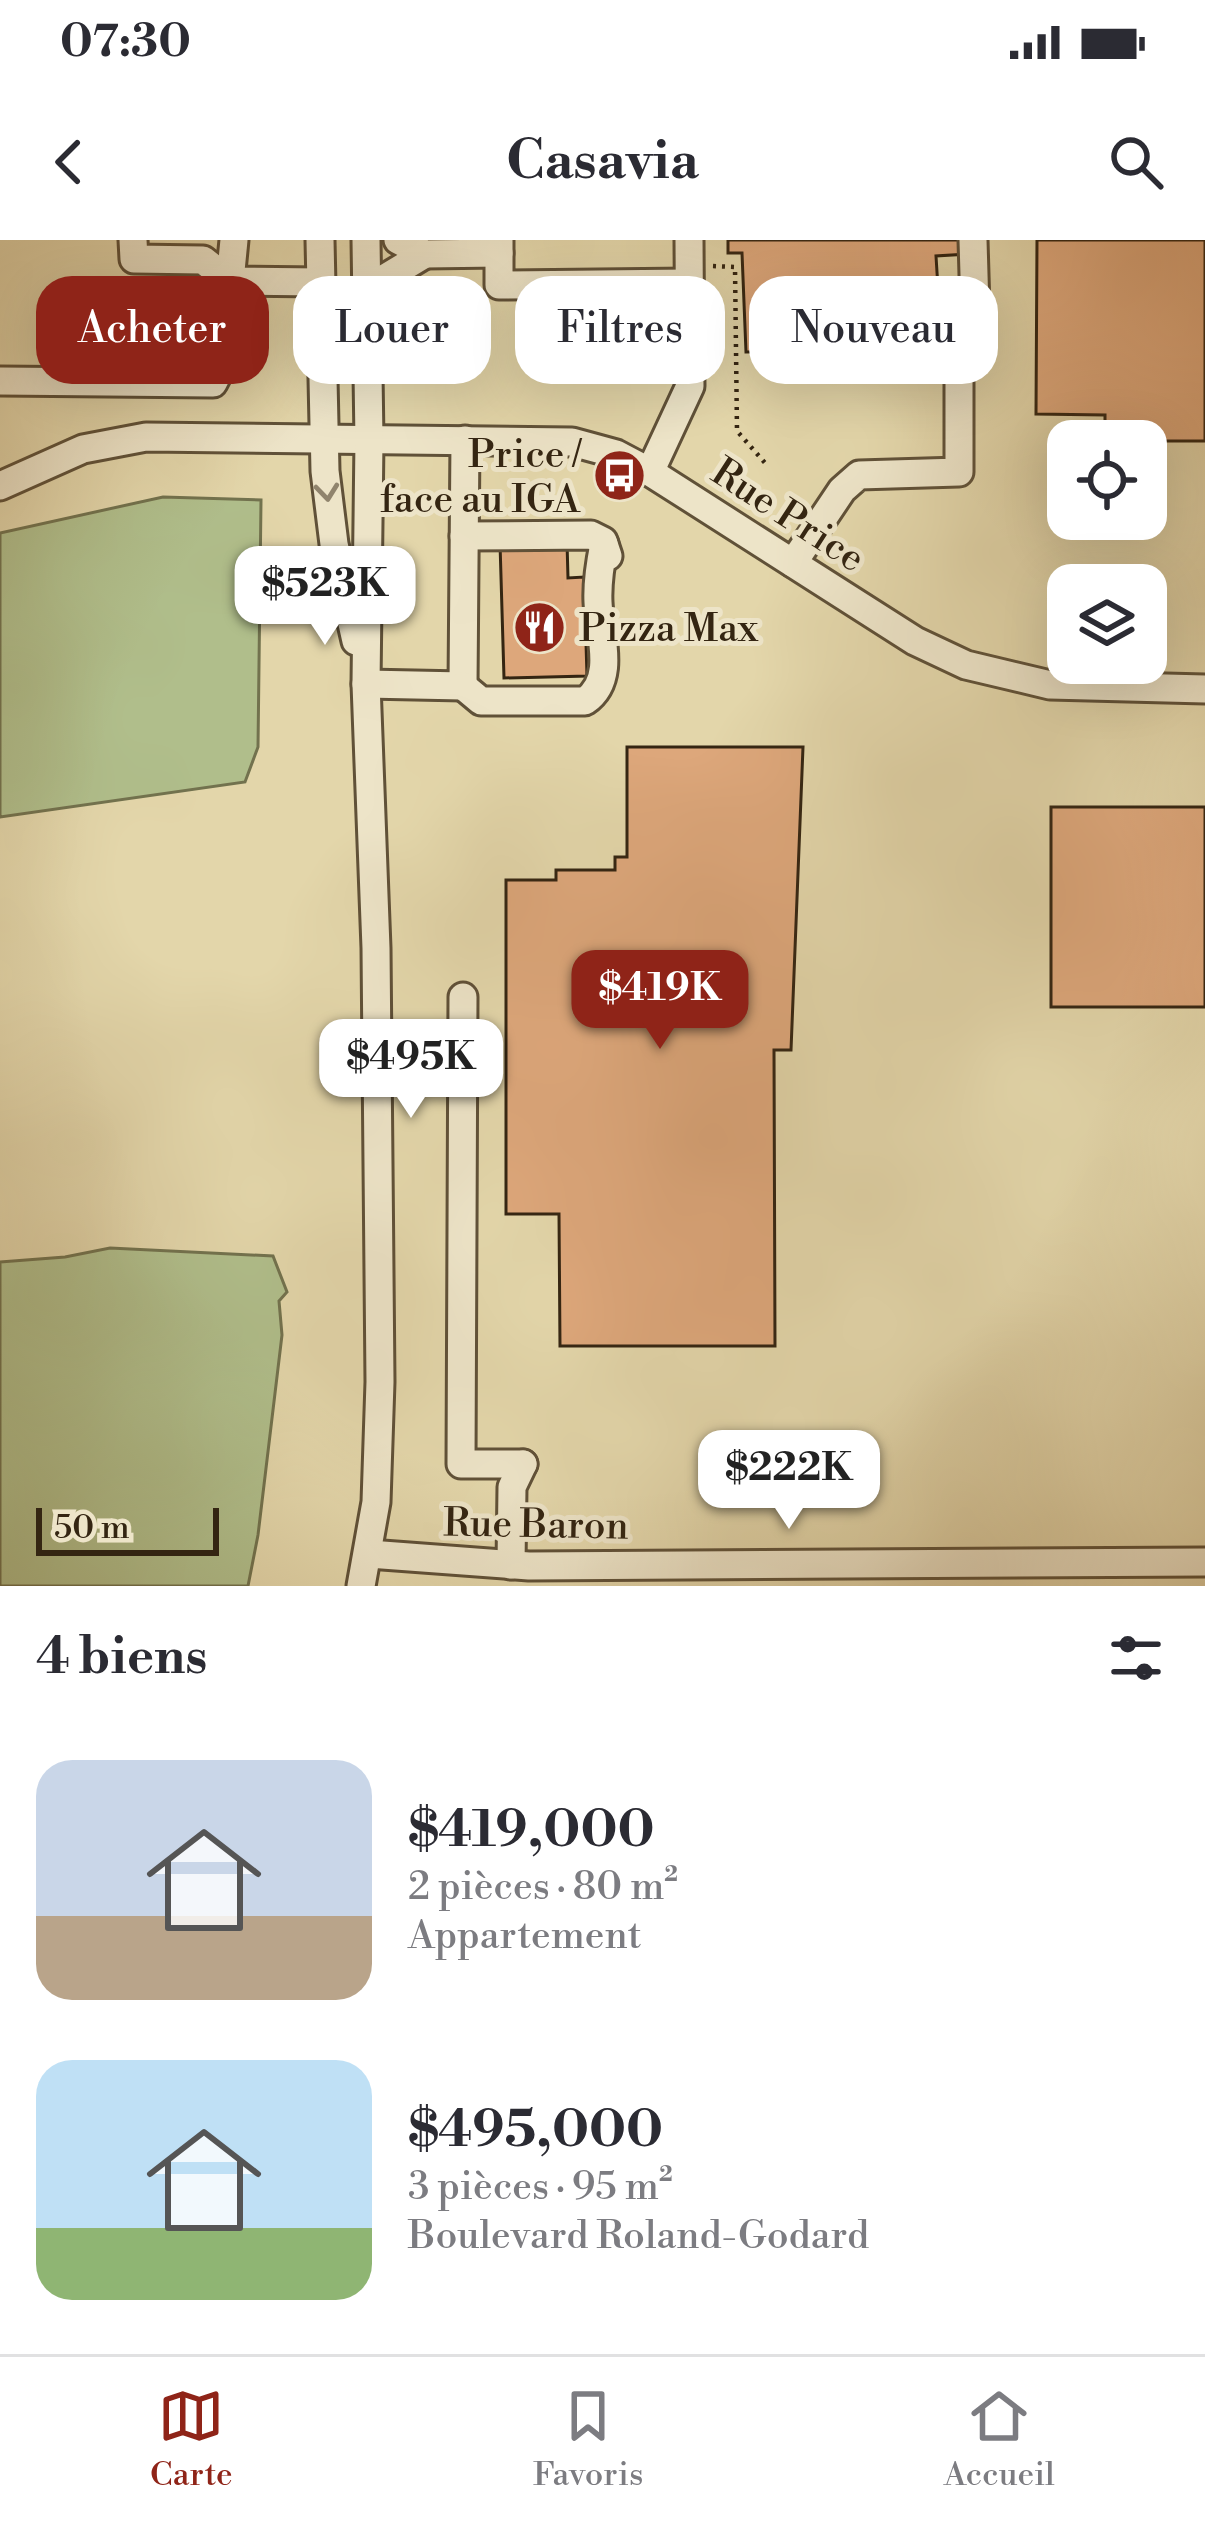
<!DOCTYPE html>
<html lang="fr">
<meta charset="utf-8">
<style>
body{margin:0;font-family:"Libre Bodoni",serif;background:#f2f2f3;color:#2b2b33;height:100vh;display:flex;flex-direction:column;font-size:45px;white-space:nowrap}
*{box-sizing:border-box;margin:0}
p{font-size:39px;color:#7c7c81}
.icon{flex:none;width:66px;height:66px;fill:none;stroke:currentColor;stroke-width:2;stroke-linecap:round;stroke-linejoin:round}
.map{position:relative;height:1346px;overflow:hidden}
.panel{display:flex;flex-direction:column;background:#fff;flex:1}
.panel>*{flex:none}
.top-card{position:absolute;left:36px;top:36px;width:1134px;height:108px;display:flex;gap:24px}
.controls{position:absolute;left:1047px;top:180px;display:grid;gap:24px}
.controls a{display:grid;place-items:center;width:120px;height:120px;border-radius:24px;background:#fff;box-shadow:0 12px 48px #0002;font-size:60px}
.scale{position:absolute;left:36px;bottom:30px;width:183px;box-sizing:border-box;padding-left:12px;border:6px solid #342512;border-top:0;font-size:33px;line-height:42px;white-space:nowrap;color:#342512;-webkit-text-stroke:9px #ede4c8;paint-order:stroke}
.price{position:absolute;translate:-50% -102px;padding:0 27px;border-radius:24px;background:#fff;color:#222;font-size:39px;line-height:78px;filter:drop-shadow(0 3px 6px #0008)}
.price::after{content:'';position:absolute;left:50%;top:72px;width:36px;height:27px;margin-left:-18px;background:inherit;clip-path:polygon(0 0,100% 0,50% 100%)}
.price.current{background:#8f2418;color:#fff}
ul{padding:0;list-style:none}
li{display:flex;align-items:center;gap:36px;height:300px;padding:0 36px}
li span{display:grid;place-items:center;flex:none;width:336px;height:240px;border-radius:36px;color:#555}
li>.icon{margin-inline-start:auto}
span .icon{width:144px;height:144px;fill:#fffc;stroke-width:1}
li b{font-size:51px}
h2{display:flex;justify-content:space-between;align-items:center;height:144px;padding:0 36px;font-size:51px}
.chip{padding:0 42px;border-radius:36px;background:#fff;box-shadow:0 12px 48px #0002;font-size:42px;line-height:108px}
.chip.current{background:#8f2418;color:#fff}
.status{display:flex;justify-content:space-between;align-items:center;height:84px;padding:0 60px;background:#fff;direction:ltr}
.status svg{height:33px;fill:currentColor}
header{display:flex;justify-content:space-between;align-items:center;height:156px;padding:0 36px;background:#fff;font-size:54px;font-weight:700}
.menu{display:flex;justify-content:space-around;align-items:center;height:168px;border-top:3px solid #e1e1e2;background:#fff;font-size:33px;color:#7c7c81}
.menu a{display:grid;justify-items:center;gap:6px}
.menu .current{color:#8f2418}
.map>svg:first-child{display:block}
</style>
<div class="status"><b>07:30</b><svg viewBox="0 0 49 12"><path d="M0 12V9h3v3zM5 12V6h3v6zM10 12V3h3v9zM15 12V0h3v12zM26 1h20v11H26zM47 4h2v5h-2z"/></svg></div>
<header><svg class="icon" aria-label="back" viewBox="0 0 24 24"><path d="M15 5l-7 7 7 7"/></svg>Casavia<svg class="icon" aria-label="search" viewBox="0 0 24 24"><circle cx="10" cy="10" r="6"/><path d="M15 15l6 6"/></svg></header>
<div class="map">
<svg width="1205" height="1346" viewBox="0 0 1205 1346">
<rect width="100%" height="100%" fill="#e3d6aa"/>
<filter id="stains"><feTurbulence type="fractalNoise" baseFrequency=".00167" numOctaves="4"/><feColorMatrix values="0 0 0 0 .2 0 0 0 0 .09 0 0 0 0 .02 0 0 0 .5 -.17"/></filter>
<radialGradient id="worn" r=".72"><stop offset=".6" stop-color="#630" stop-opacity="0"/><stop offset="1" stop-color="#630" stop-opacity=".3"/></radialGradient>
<g fill="#b0be8b" stroke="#72724e" stroke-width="3">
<path d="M163,257L261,260L258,507L245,542L0,577V293Z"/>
<path d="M110,1008L273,1016L287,1052L279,1061L282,1095L258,1295L248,1346H0V1022L65,1017Z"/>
</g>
<g fill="#dda77b" stroke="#342512" stroke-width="3">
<path d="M728,0H967L968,14L936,16L941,97L929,99V109L746,112L742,13H728Z"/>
<path d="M1037,0H1205V201H1105V175L1036,174Z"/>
<rect x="201" y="74" width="59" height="36"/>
<path d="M567,302L568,338L584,337L587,436L504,438L500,303Z"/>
<path d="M627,507H803L791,810H774L775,1106H560L559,974H506V640H556V630H615V617H627Z"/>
<rect x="1051" y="567" width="154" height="200"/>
</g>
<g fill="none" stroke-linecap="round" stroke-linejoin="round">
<defs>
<g id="minor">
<path d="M234,0L230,41L320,42"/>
<path d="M320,0L325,231L334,304L356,401"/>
<path d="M398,0L425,14L499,13"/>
<path d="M499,0V45L689,43"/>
<path d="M367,49L425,14"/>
<path d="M0,141L213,143L230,110V41L203,20L134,19L133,0"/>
<path d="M650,232L690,146L689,0"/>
<path d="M0,246L83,209L146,197L572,202L616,214L650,232L915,401L966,425L1050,445L1205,449"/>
<path d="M464,296L591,295L603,301L608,316"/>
<path d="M793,323L842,250L859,235L959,232V119L975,69L973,0"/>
<path d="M366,444L463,446L465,200"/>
<path d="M463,446L481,461H585C617,439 599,393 598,362C597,342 600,324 604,304"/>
<path d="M463,757L461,1224H523"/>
<path d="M369,1314L529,1326L1205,1322"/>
<path d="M511,1325L512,1247L523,1224"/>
<path d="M361,1346L376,1262L380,1142L376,708L366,444L369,200L366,0"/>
</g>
</defs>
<use href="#minor" stroke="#605138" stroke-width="33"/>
<path stroke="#342512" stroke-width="4.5" stroke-dasharray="3 6" stroke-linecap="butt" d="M713,26L735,27L737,191L765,223"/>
<use href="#minor" stroke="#ede4c8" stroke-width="27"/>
</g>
<defs><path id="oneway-chevron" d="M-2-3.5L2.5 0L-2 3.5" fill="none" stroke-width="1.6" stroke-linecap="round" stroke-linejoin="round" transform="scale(3)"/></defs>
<use stroke="#90846d" href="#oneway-chevron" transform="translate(327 252) rotate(84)"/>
<defs>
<symbol id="bus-disc" viewBox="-11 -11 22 22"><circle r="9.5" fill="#8f2418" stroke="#ede4c8"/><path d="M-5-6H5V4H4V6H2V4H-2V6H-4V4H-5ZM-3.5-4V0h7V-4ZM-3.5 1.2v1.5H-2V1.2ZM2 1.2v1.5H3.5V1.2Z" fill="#fff"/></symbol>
<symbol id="restaurant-disc" viewBox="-11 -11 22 22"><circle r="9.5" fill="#8f2418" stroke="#ede4c8"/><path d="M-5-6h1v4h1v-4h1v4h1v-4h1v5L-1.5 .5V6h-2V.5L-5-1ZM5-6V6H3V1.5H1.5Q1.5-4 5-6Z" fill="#fff"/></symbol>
</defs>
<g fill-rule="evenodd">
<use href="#bus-disc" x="590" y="206" width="59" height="59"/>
<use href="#restaurant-disc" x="510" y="358" width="59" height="59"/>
</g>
<g text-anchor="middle" stroke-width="10" stroke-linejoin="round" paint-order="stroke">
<g font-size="39" fill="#342512" stroke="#ede4c8" text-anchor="end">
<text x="580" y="227">Price /<tspan x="580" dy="45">face au IGA</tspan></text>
<text x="579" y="401" text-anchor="start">Pizza Max</text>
</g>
<g font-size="39" fill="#342512" stroke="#ede4c8">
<text transform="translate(789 274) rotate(33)" y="14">Rue Price</text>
<text transform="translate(536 1283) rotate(1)" y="14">Rue Baron</text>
</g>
</g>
<rect width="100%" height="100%" filter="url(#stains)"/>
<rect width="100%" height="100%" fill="url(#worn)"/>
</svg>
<div class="controls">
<a><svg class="icon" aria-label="locate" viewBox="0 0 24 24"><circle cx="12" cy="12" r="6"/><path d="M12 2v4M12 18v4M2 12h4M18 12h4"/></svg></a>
<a><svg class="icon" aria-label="layers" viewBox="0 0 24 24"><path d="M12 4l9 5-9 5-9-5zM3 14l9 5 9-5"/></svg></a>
</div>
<div class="scale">50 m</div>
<b class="price" style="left:325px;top:408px">$523K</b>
<b class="price current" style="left:660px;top:812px">$419K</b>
<b class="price" style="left:411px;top:881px">$495K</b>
<b class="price" style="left:789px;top:1292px">$222K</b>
<div class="top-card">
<a class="chip current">Acheter</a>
<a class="chip">Louer</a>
<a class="chip">Filtres</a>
<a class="chip">Nouveau</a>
</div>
</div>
<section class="panel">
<h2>4 biens<svg class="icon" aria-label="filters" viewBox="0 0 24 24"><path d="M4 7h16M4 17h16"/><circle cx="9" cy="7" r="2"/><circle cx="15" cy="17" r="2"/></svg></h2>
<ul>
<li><span style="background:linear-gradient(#c9d6e8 65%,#b9a48a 0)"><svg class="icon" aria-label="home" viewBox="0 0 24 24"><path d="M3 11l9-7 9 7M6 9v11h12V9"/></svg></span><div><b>$419,000</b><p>2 pièces · 80 m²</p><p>Appartement</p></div></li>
<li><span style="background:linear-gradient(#bfe0f5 70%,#8fb573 0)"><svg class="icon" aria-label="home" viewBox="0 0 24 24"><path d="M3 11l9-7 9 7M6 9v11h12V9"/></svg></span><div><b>$495,000</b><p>3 pièces · 95 m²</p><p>Boulevard Roland-Godard</p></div></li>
</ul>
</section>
<nav class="menu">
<a class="current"><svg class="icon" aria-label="map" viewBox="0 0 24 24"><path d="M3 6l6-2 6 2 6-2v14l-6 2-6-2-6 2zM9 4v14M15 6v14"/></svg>Carte</a>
<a><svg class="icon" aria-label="saved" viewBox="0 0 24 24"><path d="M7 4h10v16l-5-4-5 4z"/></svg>Favoris</a>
<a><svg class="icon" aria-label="home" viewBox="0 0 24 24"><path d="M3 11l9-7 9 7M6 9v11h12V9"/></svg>Accueil</a>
</nav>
